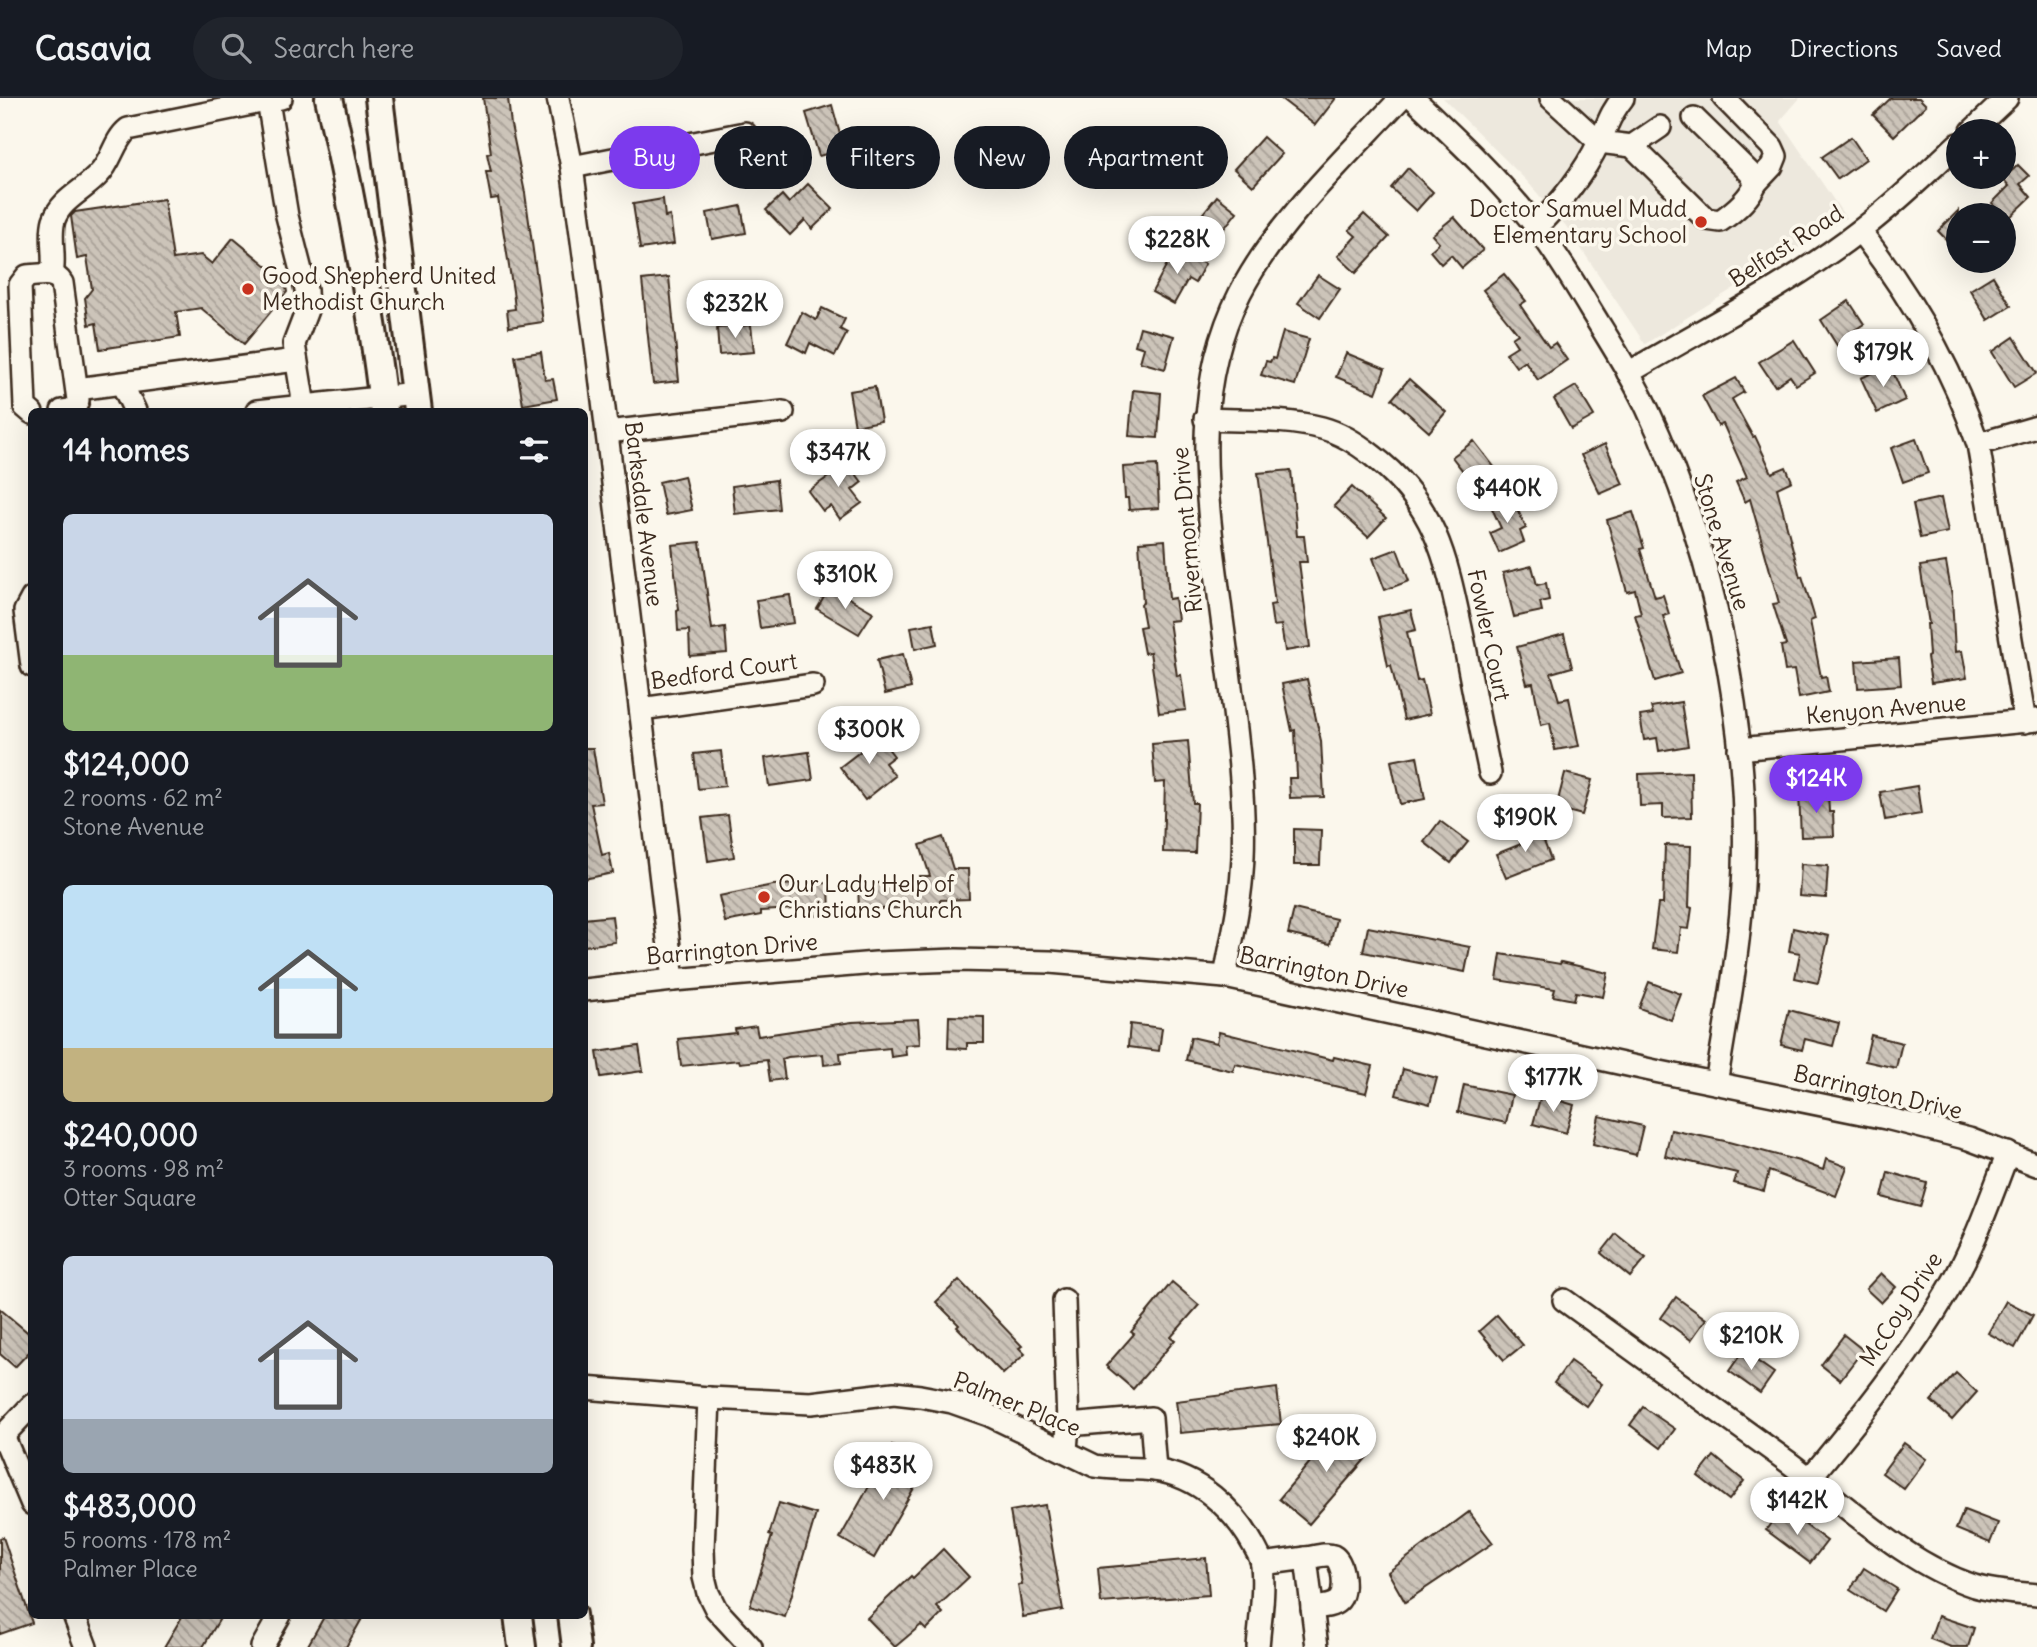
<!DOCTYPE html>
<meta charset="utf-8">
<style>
body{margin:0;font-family:Delius,sans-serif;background:#20242c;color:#f1f3f6;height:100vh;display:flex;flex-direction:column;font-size:26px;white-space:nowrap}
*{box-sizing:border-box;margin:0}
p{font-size:23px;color:#9ea1a6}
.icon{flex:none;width:38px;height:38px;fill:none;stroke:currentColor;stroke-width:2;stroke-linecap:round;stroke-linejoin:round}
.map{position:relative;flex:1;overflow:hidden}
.details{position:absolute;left:28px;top:310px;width:560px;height:1211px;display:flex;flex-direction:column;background:#171b24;border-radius:10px;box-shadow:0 7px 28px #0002}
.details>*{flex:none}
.top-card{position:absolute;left:609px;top:28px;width:665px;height:63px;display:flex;gap:14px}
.buttons{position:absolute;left:1946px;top:21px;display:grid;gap:14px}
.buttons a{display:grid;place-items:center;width:70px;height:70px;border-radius:50%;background:#171b24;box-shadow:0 7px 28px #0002;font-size:35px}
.price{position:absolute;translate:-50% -60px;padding:0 16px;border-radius:24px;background:#fff;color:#222;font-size:23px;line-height:46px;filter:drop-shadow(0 2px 4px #0008)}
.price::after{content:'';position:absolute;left:50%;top:42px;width:21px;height:16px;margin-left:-10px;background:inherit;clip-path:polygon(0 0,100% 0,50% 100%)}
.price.active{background:#7c3aed;color:#fff}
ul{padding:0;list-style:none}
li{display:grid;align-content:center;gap:14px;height:371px;padding:0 35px}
li span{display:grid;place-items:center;height:217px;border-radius:10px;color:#555}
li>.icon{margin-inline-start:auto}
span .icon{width:126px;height:126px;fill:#fffc;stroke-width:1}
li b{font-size:30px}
h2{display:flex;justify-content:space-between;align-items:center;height:84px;padding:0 35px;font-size:30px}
.tag{padding:0 24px;border-radius:32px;background:#171b24;box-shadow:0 7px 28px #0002;font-size:24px;line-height:63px}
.tag.active{background:#7c3aed;color:#fff}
header{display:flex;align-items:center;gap:42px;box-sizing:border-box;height:98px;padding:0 35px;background:#171b24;border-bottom:2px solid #363941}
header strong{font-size:33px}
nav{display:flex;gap:38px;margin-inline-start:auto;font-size:24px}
.search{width:490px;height:63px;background:#20242c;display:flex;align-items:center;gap:18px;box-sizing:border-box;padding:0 24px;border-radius:38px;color:#9ea1a6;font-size:26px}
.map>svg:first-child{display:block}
</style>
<header>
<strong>Casavia</strong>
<div class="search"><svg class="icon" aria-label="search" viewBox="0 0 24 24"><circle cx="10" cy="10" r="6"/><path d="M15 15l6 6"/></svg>Search here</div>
<nav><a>Map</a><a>Directions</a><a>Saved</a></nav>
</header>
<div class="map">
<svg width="2037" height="1549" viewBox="0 0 2037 1549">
<defs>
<pattern id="building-back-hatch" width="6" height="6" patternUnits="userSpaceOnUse" patternTransform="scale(1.75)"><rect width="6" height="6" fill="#ccc4b9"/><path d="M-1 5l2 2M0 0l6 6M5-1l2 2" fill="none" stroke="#a79f96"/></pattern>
</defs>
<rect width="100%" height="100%" fill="#fbf7ec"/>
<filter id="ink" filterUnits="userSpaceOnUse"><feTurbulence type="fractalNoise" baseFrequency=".0143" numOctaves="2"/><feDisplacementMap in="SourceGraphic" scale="14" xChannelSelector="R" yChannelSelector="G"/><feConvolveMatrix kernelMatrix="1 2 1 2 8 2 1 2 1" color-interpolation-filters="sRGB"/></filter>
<g filter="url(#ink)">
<path fill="#ede8dd" d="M1443,0H1800L1780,23L1846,120L1645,246L1566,128L1525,81Z"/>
<g fill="url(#building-back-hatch)" stroke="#3b2a1e" stroke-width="2">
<path d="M483,0H508L511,27L525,95L543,224L509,229L507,212L515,211L513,193L498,100L491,101L486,74H491L487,56L491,55Z"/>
<path d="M1280,0H1336L1315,27Z"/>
<path d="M1891,0H1919L1926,7L1894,38L1873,17Z"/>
<path d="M832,7L844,51L819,58L806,15Z"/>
<path d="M1263,39L1282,56L1253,88L1234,71Z"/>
<path d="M1851,39L1866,61L1838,81L1822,59Z"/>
<path d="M2018,67L2029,78L2020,86L2031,99L2007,122L1992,105L2009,88L2003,81Z"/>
<path d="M1408,70L1433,94L1416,113L1391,90Z"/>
<path d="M808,86L833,111L812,131L805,122L790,137L766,112L782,97L789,105Z"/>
<path d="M1217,98L1237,114L1215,142L1195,125Z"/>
<path d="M164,101L173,161L201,157L212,166L233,140L285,183L287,194L244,246L201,210L176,214L180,239L100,251L96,225L89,227L85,200L92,191L87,159L77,161L71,118L75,114Z"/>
<path d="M663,101L665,119L670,118L674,146L640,151L633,106Z"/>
<path d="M741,108L746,135L712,141L707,115Z"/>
<path d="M1958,113V154L1938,133Z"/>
<path d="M1364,116L1389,139L1356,175L1338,158L1356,138L1349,132Z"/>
<path d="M1454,119L1483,152L1462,170L1451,157L1441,166L1430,153L1439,145L1432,137Z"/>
<path d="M1175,151L1205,166L1195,185L1188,181L1174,206L1152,194Z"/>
<path d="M1504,176L1526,203L1520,207L1549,249L1555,245L1567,262L1538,282L1525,263L1516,269L1506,255L1517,248L1512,240L1518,236L1483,192Z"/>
<path d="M1318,177L1340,191L1320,220L1298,205Z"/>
<path d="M1993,178L2011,208L1988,222L1970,192Z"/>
<path d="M669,179L679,283L653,286L642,182Z"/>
<path d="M1849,203L1864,226L1850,235L1854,243L1840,252L1821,222Z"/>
<path d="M822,210L845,221L840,231L847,235L835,258L810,245L806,255L787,245L802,214L816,222Z"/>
<path d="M751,227L754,254L719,257L717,230Z"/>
<path d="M1140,229L1174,238L1165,271L1140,264L1144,250L1135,247Z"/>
<path d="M1283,234L1309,241L1295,287L1261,277L1266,263L1270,264L1272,260L1275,261Z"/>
<path d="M2014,239L2037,275L2014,289L1992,254Z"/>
<path d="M1794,242L1815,275L1796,287L1790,278L1775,288L1759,264Z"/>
<path d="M541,254L545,282L553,281L557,301L523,307L515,258Z"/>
<path d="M1346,255L1385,271L1376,295L1336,279Z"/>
<path d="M1890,267L1905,302L1877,315L1861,280Z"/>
<path d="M1736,280L1744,294L1732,301L1753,339L1755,338L1772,375L1786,369L1792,383L1777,390L1800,479L1802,478L1815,521L1810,523L1821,579L1826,578L1829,594L1799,600L1794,572L1785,573L1781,548L1786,547L1773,506L1779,505L1750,401L1745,404L1736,384L1747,379L1723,326L1718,328L1702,298Z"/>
<path d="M1409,281L1446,314L1429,334L1392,301Z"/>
<path d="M1576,288L1594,318L1571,331L1554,301Z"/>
<path d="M875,289L881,323L855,328L849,293Z"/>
<path d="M1133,292L1161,295L1158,340L1129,338Z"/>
<path d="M1916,341L1928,375L1903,384L1891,350Z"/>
<path d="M1474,343L1495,370L1473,386L1452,359Z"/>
<path d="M1605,346L1623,386L1600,396L1581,357Z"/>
<path d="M842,357L862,384L852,392L862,405L840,421L831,408L823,413L808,393L831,377L825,369Z"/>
<path d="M1157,367L1159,410L1129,412L1128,400H1125L1123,369Z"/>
<path d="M1291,372L1297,438H1304L1307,464H1299L1310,549L1285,553L1281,527L1273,528L1270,507L1275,506L1258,375Z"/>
<path d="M684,378L692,412L666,417L659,384Z"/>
<path d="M776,382L779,411L735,416L732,388Z"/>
<path d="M1352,389L1386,420L1368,439L1334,408Z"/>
<path d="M1511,397L1526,430L1520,433L1524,444L1499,455L1490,435L1501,430L1490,406Z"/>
<path d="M1941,400L1948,434L1920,440L1913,406Z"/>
<path d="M1633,414L1644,450L1640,451L1655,499L1663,497L1669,516L1663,518L1681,575L1655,583L1635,517L1641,516L1635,492L1627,494L1607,422Z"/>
<path d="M1165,442L1169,501L1175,500L1178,522L1169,523L1177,578L1181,577L1186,612L1159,615L1150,554L1144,555L1139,529L1145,528L1141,506L1143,505L1139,444Z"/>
<path d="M700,444L712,531L725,529L727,555L690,558L689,532L678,533L677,513L679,512L672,447Z"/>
<path d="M1397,451L1409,483L1385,492L1373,460Z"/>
<path d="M1946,464L1952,498L1955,554L1962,553L1967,580L1931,585L1927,559L1929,558L1927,526H1929L1920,468Z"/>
<path d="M1532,468L1537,487L1546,485L1549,502L1540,504L1542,513L1514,519L1503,475Z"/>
<path d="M830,489L873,514L859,536L817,511Z"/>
<path d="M790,497L794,525L760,530L756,502Z"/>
<path d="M1411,512L1416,532L1407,534L1417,583L1422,582L1430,616L1404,622L1391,567L1388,568L1378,519Z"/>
<path d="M933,525L937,546L915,551L911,529Z"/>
<path d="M1564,536L1572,569L1551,575L1559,602L1569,600L1579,648L1555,652L1550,625L1541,627L1533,585L1527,586L1517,549Z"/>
<path d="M903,556L911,590L885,596L877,562Z"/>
<path d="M1899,560L1901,587L1858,590L1856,563Z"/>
<path d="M1307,581L1321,643L1324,699L1290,700L1289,680H1297L1295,632L1292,633L1282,586Z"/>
<path d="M1681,604L1688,648L1659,653L1657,640L1644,642L1640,618L1653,616L1651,609Z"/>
<path d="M873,631L894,658L885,665L895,678L865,702L840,669L862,652L856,645Z"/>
<path d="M1188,643L1193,705H1197L1195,755L1163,754L1165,684L1155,685L1152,646Z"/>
<path d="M584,650H593L602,705L591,706L602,757L609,755L613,775L584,781Z"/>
<path d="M721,653L725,688L698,691L694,656Z"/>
<path d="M809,654L813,682L769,688L765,660Z"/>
<path d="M1417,658L1425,701L1400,706L1391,663Z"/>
<path d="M1691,674L1692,719L1663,720V707L1640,708L1639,676Z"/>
<path d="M1565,675L1592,682L1582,717L1556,710Z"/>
<path d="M1917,688L1921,716L1885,722L1880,694Z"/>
<path d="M1828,693L1829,714H1833L1834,738L1801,739L1799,695Z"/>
<path d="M728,717L734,759L708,763L702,720Z"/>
<path d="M1440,723L1468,744L1451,765L1424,744Z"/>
<path d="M1539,730L1551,762L1506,780L1496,756L1521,746L1519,738Z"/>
<path d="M1294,731L1321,732L1320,767H1294Z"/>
<path d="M943,739L953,771H968L969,801L940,802V811L920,812V809L859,812L858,786L919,783V778H930L920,747Z"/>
<path d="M1665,747L1691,748L1689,809L1692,810L1689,831L1681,830L1678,854L1652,851L1658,806H1663Z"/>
<path d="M1801,766L1828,768L1826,800L1799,798Z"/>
<path d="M829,785L830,817L810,818V810L761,813V817L725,824L719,798L773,787Z"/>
<path d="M1294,811L1336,821L1330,846L1288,836Z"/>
<path d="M612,818L615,844L584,848V821Z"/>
<path d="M1368,829L1470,849L1465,874L1363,854Z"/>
<path d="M1793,830L1829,838L1818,885L1795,880L1800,855L1789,853Z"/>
<path d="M1501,856L1560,866L1561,864L1608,875L1603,899L1576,894L1574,902L1553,898L1555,891L1497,882Z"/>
<path d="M1649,884L1681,896L1671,922L1639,910Z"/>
<path d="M1789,912L1839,925L1833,948L1805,941L1802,952L1781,947Z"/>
<path d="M949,918L984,919V945H967V951L948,950Z"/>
<path d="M918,921L920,946L905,947L906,957L891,959L890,950L840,955L841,965L824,967L823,956L788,959L782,961L785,981L770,983L767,962L740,965L739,962L681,968L678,941L736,935L735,931L756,928L758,938L852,924Z"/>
<path d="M1130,926L1162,930L1159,953L1128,949Z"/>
<path d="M1219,934L1333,962L1334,959L1373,968L1366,995L1235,966L1233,973L1186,962L1191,939L1217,945Z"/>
<path d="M1871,937L1902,945L1896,970L1865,963Z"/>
<path d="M639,948L643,973L601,979L597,954Z"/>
<path d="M1403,971L1437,980L1430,1006L1396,997Z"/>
<path d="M1464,987L1512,997L1506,1025L1458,1014Z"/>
<path d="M1541,997L1574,1007L1566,1035L1533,1026Z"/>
<path d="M1599,1018L1643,1028L1636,1057L1593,1046Z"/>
<path d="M1671,1032L1725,1043L1799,1063L1823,1072L1826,1061L1847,1069L1836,1098L1769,1073L1764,1093L1734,1085L1737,1075L1665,1058Z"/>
<path d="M1888,1074L1927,1085L1920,1109L1882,1099Z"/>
<path d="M1616,1136L1646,1160L1630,1179L1601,1155Z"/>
<path d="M1881,1175L1896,1189L1881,1205L1866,1191Z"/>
<path d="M959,1182L1022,1248L1019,1250L1025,1256L1003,1276L957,1229L959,1227L936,1204Z"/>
<path d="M1172,1184L1199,1207L1171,1239L1175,1242L1133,1291L1106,1268L1134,1236L1131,1234Z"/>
<path d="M1676,1199L1706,1221L1691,1242L1661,1220Z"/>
<path d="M2006,1203L2033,1217L2015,1250L1988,1235Z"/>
<path d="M0,1211L32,1238V1251L15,1269L0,1256Z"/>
<path d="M1497,1217L1523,1247L1504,1262L1479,1233Z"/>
<path d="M1844,1237L1863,1252L1840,1282L1821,1267Z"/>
<path d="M1743,1253L1774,1275L1760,1295L1729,1273Z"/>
<path d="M1570,1263L1602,1286L1586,1308L1554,1285Z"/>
<path d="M1956,1275L1977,1294L1952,1322L1931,1303Z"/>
<path d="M1277,1290L1281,1326L1180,1335L1176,1303Z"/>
<path d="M1643,1309L1675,1331L1661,1350L1630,1327Z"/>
<path d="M1343,1325L1374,1351L1309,1426L1279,1401Z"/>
<path d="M1904,1345L1926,1361L1904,1391L1882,1375Z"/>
<path d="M892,1347L926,1369L874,1460L840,1440Z"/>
<path d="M1714,1358L1744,1383L1729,1402L1698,1378Z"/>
<path d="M779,1405L816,1416L785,1519L750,1508L772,1438L769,1437Z"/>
<path d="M1045,1407L1063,1512L1023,1519L1018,1487L1022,1486L1010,1413Z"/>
<path d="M1964,1412L1998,1425L1990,1445L1956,1431Z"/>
<path d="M1469,1414L1493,1445L1405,1504L1388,1474Z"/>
<path d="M1778,1415L1791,1425L1795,1419L1827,1443L1810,1465L1766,1432Z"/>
<path d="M3,1439L32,1525L0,1536V1440Z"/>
<path d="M943,1451L969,1479L937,1509L943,1515L926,1532L921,1527L895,1549L867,1520L911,1478L913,1480Z"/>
<path d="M1206,1460L1209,1497L1101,1505L1098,1470Z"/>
<path d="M1864,1470L1897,1491L1883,1513L1850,1492Z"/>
<path d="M183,1517H222L203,1549H164Z"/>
<path d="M325,1517H364L346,1549H307Z"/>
<path d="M1938,1518L1974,1530L1968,1549H1951L1930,1541Z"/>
</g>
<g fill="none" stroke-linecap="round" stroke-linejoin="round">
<defs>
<g id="minor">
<path d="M558,0L572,69L598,261L673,882"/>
<path d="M1413,0C1454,39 1495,77 1530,121C1554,151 1574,184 1593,216C1612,247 1632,278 1647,310C1711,446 1749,620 1744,770C1741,842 1728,914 1716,985"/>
<path d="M1551,0L1599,44L1632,48L1706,121L1720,123C1735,113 1749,101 1756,85L1750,75L1694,20"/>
<path d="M1724,0L1772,49L1776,58L1772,68L1756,85"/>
<path d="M268,3L287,118L306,192L307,212L294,246L304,308"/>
<path d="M1972,33L2007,0"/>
<path d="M1632,48L1660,29"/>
<path d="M572,69L745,35"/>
<path d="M1536,129C1560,106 1585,74 1599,44C1609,25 1609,17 1623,0"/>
<path d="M1860,133C1911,198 1951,267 1978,346L2025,624"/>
<path d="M52,176C56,159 49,139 54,122C61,101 85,92 99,76C112,63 114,42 128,31L281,0"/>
<path d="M1628,275C1706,229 1790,187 1862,131C1896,105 1927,75 1958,46"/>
<path d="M122,286L135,313"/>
<path d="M77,291L296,262"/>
<path d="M257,313L416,296"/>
<path d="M32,315L25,309L20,187L27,178C40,177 55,173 62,185L78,302C76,311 71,312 62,313"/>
<path d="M1205,321C1243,323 1285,320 1322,330C1341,335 1358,346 1373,358C1441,410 1448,471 1465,549C1473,591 1481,633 1490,675"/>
<path d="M607,334L783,314"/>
<path d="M1978,346L2037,329"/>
<path d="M32,500L25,513L32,568"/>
<path d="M641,611L813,587"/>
<path d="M1739,651L2037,622"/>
<path d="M1225,879C1231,844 1240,809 1242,774C1245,740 1243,703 1240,669C1234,604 1224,539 1216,474C1203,379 1195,284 1240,195C1275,126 1348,57 1401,0"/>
<path d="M584,892L673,882L876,865L956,862L1050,864L1225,879L1655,973L1886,1020L1969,1041L2037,1067"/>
<path d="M1064,1202L1068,1327L1066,1352"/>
<path d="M1564,1202C1637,1255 1711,1308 1784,1361C1845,1405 1902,1464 1974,1488C1994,1494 2016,1495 2037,1497"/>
<path d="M584,1290L709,1300L811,1305L894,1295L920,1298L952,1304L989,1317L1095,1368C1115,1372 1135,1369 1154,1372C1198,1378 1234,1411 1254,1448C1257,1454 1262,1461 1262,1468C1265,1494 1260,1523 1258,1549"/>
<path d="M709,1300L703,1451L704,1479L708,1495L716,1511L751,1549"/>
<path d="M1068,1327L1151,1320L1155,1372"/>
<path d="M3,1337L32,1406"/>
<path d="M0,1341L32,1307"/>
<path d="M1810,1380C1860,1320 1909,1259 1949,1191C1974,1149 1990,1101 2008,1055"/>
<path d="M1306,1460C1314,1459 1326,1455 1333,1458C1344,1464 1347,1495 1338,1503C1332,1509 1320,1509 1312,1510"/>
<path d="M1262,1466L1306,1460L1317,1549"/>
<path d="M74,1517L86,1549"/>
<path d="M262,1549L280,1517"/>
</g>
<g id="major">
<path d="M329,0C353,105 371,206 384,313"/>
<path d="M379,0L418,313"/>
<path d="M518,1517L522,1549"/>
<path d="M572,1517L576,1549"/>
</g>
</defs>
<use href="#minor" stroke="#3b2a1e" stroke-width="26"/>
<use href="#major" stroke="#3b2a1e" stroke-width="32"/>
<use href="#minor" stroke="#fbf7ec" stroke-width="21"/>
<use href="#major" stroke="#fbf7ec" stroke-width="26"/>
</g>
</g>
<g fill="#c8321e" stroke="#fbf7ec" stroke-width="2.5">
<circle cx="1701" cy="124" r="7"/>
<circle cx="248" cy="191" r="7"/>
<circle cx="764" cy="799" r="7"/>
</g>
<g text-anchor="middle" stroke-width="7" stroke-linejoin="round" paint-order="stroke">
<g font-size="23" fill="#3b2a1e" stroke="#fbf7ec" text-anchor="start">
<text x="1687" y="119" text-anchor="end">Doctor Samuel Mudd<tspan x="1687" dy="26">Elementary School</tspan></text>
<text x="262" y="186">Good Shepherd United<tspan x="262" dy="26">Methodist Church</tspan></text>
<text x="778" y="794">Our Lady Help of<tspan x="778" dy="26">Christians Church</tspan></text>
</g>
<g font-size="23" fill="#3b2a1e" stroke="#fbf7ec">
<text transform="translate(1786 148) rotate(-33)" y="8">Belfast Road</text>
<text transform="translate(644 416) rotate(83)" y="8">Barksdale Avenue</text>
<text transform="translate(1187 432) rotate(-95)" y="8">Rivermont Drive</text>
<text transform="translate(1722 444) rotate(73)" y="8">Stone Avenue</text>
<text transform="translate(1489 537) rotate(78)" y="8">Fowler Court</text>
<text transform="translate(724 573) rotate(-8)" y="8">Bedford Court</text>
<text transform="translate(1886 611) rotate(-5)" y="8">Kenyon Avenue</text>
<text transform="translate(732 851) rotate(-5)" y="8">Barrington Drive</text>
<text transform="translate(1324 874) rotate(12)" y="8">Barrington Drive</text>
<text transform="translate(1878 994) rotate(13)" y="8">Barrington Drive</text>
<text transform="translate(1901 1211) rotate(-57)" y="8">McCoy Drive</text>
<text transform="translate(1017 1306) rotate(22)" y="8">Palmer Place</text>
</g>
</g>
</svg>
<div class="buttons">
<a>+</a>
<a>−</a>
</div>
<b class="price" style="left:1177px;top:178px">$228K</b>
<b class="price" style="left:735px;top:242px">$232K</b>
<b class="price" style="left:1883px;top:291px">$179K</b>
<b class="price" style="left:838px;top:391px">$347K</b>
<b class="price" style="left:1507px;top:427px">$440K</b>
<b class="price" style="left:845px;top:513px">$310K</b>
<b class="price" style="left:869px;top:668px">$300K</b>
<b class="price active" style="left:1816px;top:717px">$124K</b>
<b class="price" style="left:1525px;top:756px">$190K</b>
<b class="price" style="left:1553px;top:1016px">$177K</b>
<b class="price" style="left:1751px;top:1274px">$210K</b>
<b class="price" style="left:1326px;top:1376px">$240K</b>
<b class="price" style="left:883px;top:1404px">$483K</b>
<b class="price" style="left:1797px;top:1439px">$142K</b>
<div class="top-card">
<a class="tag active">Buy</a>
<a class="tag">Rent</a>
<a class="tag">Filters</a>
<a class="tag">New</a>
<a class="tag">Apartment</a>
</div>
<section class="details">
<h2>14 homes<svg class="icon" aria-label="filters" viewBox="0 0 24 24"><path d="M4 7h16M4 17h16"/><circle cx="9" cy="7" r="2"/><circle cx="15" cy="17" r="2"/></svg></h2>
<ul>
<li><span style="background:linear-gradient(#c9d6e8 65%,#8fb573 0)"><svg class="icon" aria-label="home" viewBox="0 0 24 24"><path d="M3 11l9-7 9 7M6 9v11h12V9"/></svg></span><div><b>$124,000</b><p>2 rooms · 62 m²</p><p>Stone Avenue</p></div></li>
<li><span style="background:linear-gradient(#bfe0f5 75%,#c2b280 0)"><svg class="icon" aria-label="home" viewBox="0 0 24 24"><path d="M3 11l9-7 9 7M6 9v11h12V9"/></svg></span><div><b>$240,000</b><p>3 rooms · 98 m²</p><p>Otter Square</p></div></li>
<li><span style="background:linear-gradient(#c9d6e8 75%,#9aa5b1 0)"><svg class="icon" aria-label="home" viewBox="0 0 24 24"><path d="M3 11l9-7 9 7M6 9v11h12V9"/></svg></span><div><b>$483,000</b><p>5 rooms · 178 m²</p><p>Palmer Place</p></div></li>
</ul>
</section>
</div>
